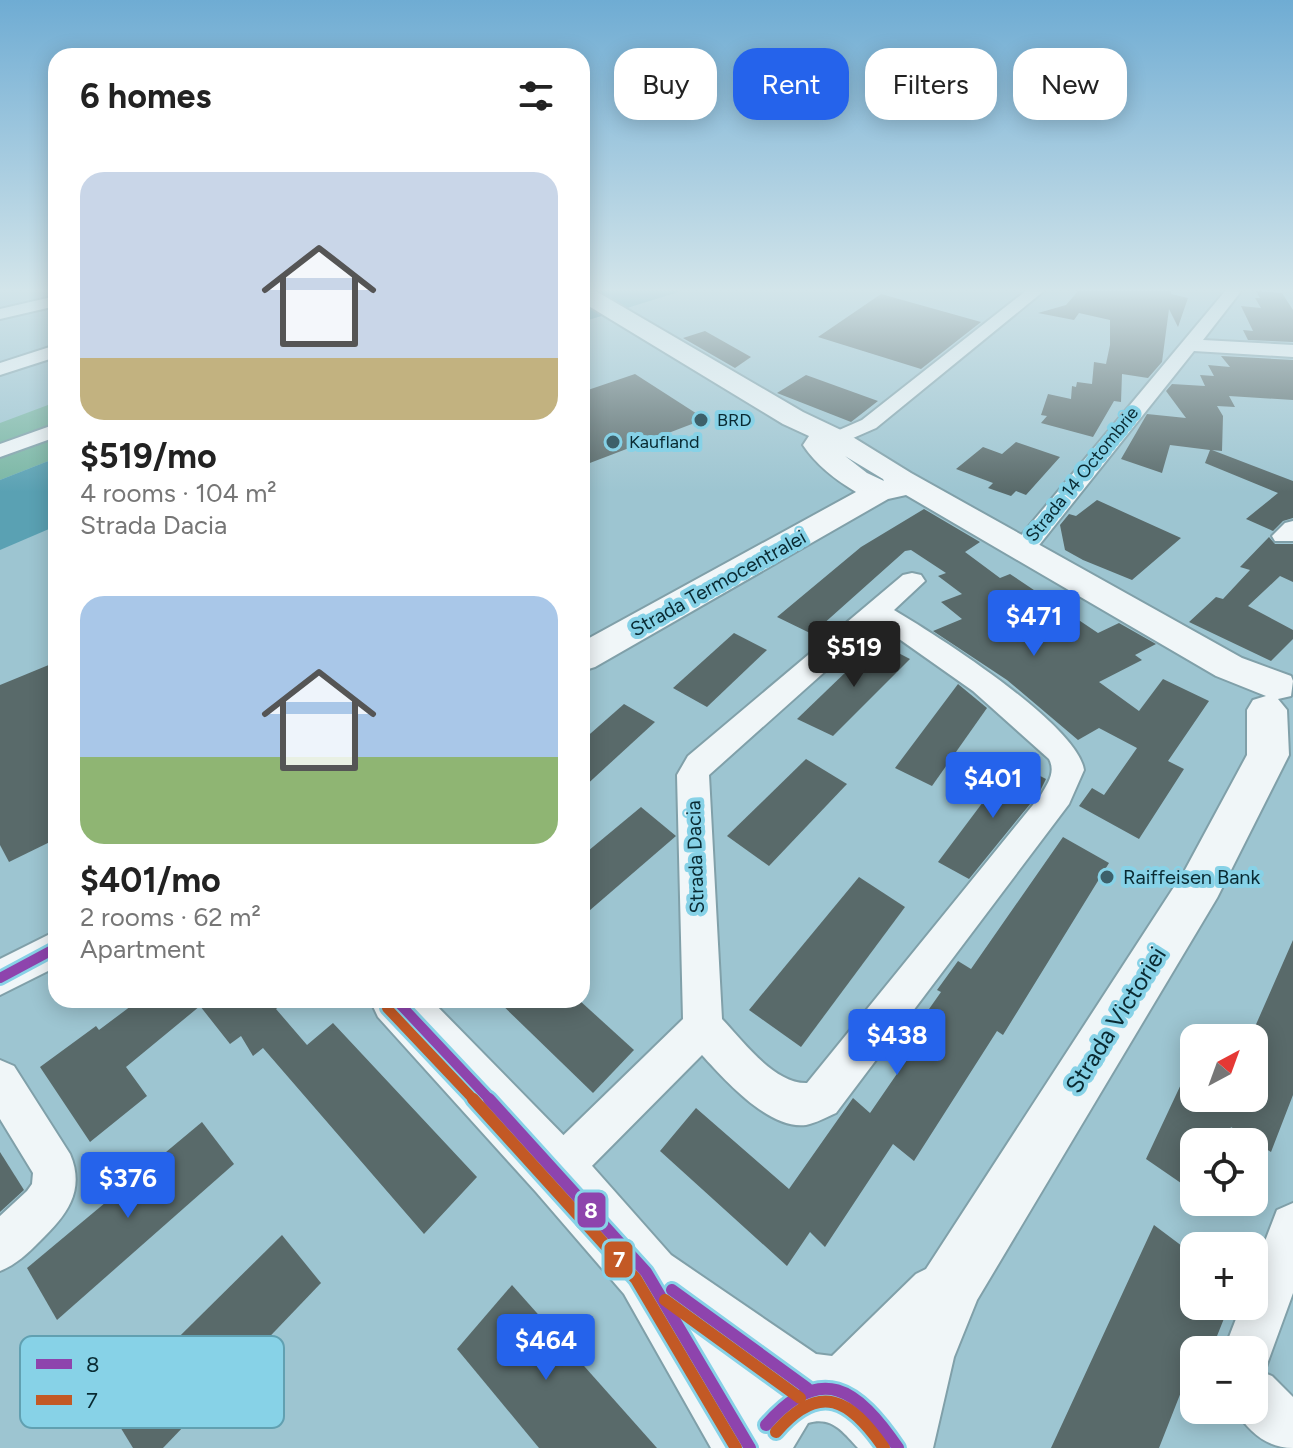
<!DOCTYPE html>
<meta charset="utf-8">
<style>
body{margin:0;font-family:Figtree,sans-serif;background:#f2f2f2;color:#222;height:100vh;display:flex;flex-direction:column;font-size:30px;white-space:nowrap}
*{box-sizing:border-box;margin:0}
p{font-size:26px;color:#767676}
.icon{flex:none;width:44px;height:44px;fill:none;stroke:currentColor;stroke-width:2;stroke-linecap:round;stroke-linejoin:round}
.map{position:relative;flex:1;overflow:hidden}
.drawer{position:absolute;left:48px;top:48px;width:542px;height:960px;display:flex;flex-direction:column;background:#fff;border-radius:24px;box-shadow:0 4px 20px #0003}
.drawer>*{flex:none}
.top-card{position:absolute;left:614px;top:48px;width:558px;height:72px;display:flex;gap:16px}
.needle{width:52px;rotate:41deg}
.fabs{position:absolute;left:1180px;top:1024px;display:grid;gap:16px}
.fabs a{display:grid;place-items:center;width:88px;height:88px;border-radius:16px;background:#fff;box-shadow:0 4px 20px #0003;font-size:40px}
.price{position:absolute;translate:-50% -68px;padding:0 18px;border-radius:8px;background:#2563eb;color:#fff;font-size:26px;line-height:52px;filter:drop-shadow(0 2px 4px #0008)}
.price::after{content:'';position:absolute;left:50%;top:48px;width:24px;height:18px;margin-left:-12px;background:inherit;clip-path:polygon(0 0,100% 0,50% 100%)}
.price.selected{background:#222;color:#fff}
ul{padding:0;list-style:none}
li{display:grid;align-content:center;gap:16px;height:424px;padding:0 32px}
li span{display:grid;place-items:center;height:248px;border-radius:24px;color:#555}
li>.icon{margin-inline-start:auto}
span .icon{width:144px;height:144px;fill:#fffc;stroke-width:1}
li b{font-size:34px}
h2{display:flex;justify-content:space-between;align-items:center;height:96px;padding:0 32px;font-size:34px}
.tag{padding:0 28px;border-radius:24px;background:#fff;box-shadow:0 4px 20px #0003;font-size:28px;line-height:72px}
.tag.selected{background:#2563eb;color:#fff}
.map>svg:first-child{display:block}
</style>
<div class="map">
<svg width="1293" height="1448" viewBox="0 0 1293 1448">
<rect width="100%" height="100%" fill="#9dc5d1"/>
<path fill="#79b6a3" d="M56,402V458L0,480V423Z"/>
<g fill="#5aa1b3">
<path d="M582,290H685L582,322Z"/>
<path d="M56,458V526L0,550V480Z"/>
</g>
<g fill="#596a6a">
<path d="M1079,290H1171V294L1188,298L1178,327L1169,309L1162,362L1148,378L1122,374L1121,402L1114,401L1093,437L1041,423L1047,416L1041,415L1048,394L1071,399L1072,386L1076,387L1077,382L1092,384L1094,362L1106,364L1110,345V320L1079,313L1074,320L1038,313L1066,305Z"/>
<path d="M1256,291L1282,293L1293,310V342L1248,340L1243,330L1253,331L1241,306L1261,308L1255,298H1260Z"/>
<path d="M881,294L981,322L921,369L818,337Z"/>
<path d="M705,331L751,357L735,368L683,338Z"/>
<path d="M1221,356L1293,360V400L1229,396L1235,407L1217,406L1223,416L1222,451L1212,450L1293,481V518L1283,521L1273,531L1246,519L1278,493L1205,463L1210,450L1170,445L1162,473L1121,459L1147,414L1186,418L1166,391L1172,384L1205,386L1200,375L1214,376L1208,365L1230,367Z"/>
<path d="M635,374L705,419L582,466V392Z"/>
<path d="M806,375L878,401L851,422L777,393Z"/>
<path d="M1016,442L1060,457L1026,495L1016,491L1011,496L988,488L993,483L956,469L983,447L1002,454Z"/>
<path d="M1097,500L1130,515L1181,538L1132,580L1083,560L1065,550L1060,525L1069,514L1076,516Z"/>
<path d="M924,509L980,542L965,552L1000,578L1010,574L1098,633L1119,623L1156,644L1135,655L1142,660L1099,682L1139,711L1163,679L1209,701L1168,761L1184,769L1139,839L1079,806L1092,788L1104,795L1137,748L1099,728L1078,740L1007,680L933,631L962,619L941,602L962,594L938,576L946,573L911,550L905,551L812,634L777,617L861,547Z"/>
<path d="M1269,537L1275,544H1293V582L1280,576L1248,606L1293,630V639L1271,661L1189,622L1216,597L1223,599L1250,570L1240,567Z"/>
<path d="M734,633L767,650L707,707L673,688Z"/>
<path d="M877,642L910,659L833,736L797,719Z"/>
<path d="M56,662V839L9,862L0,845V685Z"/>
<path d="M958,684L987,708L932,786L895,768Z"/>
<path d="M624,704L655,722L582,789V741Z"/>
<path d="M806,759L847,784L769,866L727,836Z"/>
<path d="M1013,762L1046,779L1039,793L969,879L938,862Z"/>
<path d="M641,807L676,836L582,917V856Z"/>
<path d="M1063,837L1109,863L1003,1035L997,1031L914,1161L893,1144L825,1247L810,1232L787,1266L660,1151L696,1108L789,1189L853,1098L870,1113L923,1036L915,1029L941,992L937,990L958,961L971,969Z"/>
<path d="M859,877L905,907L801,1047L749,1010Z"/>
<path d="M1293,940V1095L1271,1152L1231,1127L1225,1142H1194V1192L1146,1159L1183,1080L1194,1088V1098H1254V1029Z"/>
<path d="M139,1000H287L276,1009L307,1045L333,1023L477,1177L424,1234L263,1048L253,1056L241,1036L230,1044L200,1006L126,1067L147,1096L90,1142L40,1067L96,1026L99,1030Z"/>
<path d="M497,1000H579L634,1050L593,1093Z"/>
<path d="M202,1122L234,1164L57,1320L27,1268Z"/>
<path d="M0,1152L24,1190L0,1212Z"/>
<path d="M1154,1225L1194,1255V1306H1229L1213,1346L1203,1338L1198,1350H1194V1359L1159,1448H1051Z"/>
<path d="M282,1235L321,1283L163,1448H133L108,1407Z"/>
<path d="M512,1285L657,1448H539L457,1349Z"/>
</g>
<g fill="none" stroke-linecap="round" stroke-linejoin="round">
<defs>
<g id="minor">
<path d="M1027,290H1045L876,428L844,442H830L826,438L830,434L862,420Z"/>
<path d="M1226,290H1242L1203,340L1293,345V357L1194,351L1032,554H1014L1011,549L1014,544Z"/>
<path d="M56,296V306L0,319V309Z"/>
<path d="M56,345V357L0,375V363Z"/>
<path d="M56,424V437L0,457V444Z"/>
<path d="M1293,521V541H1275L1272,536L1285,523Z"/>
<path d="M912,573L921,575L925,581L894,610C936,635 1077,724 1084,770L1069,804L836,1113C827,1117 816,1123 806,1125C769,1130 725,1080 702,1055L572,1186L557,1193L542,1186L535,1171L542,1156L683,1019L677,775L688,756L903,575ZM878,624L973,691L1049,759C1056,772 1048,783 1041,795L807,1083C774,1084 743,1041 722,1019L709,775Z"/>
<path d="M56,931V967L0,995V959Z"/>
<path d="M0,1060L14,1066L70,1154C86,1191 66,1216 40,1241C27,1254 17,1264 0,1271V1216L27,1191L32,1184L33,1173L0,1119Z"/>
<path d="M1293,1203V1293L1266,1367L1259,1371L1272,1376L1293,1397V1448C1267,1448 1249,1432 1235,1410H1254V1350H1224L1241,1306H1254V1270L1277,1210Z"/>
</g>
<path id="major" d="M582,290H594L803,412L843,431L911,473L1242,658L1291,676L1293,681L1291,696L1278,699L1287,710L1289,755L1217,898L977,1300L954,1357L933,1448H858C843,1432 832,1416 808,1423L793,1448H711L624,1294L536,1192L378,1017L370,1000H431L578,1150L671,1255L816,1354L832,1356L916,1274L926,1269L1185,870L1247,755V710L1253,700L1266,696L1216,676L906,495L888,499L595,667L582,671V642L856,492C836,480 816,465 803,445L809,436L783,424L582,302ZM845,456L883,479L884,481L867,473Z"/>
</defs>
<use href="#minor" stroke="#80a0a9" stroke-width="4"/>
<use href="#major" stroke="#80a0a9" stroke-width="4"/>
<use href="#minor" fill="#f0f6f8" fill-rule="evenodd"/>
<use href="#major" fill="#f0f6f8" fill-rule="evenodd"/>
<defs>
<g id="bus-1-far1">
<path d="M0,978L56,948"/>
<path d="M396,1000L491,1101"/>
</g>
<g id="bus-1">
<path d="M489,1099L646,1272L750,1448"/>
<path d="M672,1290L807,1388"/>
<path d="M766,1425C821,1362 857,1388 898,1448"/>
</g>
<path id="bus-2-far1" d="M387,1008L475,1101"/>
<g id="bus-2">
<path d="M473,1099L636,1279L736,1448"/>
<path d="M665,1300L800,1398"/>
<path d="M776,1432C820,1381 850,1399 884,1448"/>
</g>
</defs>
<use href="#bus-1-far1" stroke="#87d2e7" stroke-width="16"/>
<use href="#bus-1" stroke="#87d2e7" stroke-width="18"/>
<use href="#bus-2-far1" stroke="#87d2e7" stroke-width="16"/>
<use href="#bus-2" stroke="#87d2e7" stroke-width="18"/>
<use href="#bus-1-far1" stroke="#8e44ad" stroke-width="10"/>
<use href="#bus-1" stroke="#8e44ad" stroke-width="12"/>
<use href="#bus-2-far1" stroke="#c35925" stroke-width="10"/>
<use href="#bus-2" stroke="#c35925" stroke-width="12"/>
</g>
<linearGradient id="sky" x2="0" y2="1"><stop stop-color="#6facd3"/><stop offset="0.59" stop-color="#d3e5ea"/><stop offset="1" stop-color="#d3e5ea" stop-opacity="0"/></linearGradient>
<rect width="1293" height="492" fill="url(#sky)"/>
<g fill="#3d606a" stroke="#87d2e7" stroke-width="3">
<circle cx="701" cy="420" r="8"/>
<circle cx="613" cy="442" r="8"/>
<circle cx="1107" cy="877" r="8"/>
</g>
<g text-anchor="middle" stroke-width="8" stroke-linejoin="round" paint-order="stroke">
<g font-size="18" fill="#092a32" stroke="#87d2e7" text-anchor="start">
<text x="717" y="426">BRD</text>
<text x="629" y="448">Kaufland</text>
</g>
<g font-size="18" fill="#092a32" stroke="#87d2e7">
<text transform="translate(1082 474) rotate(-51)" y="6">Strada 14 Octombrie</text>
</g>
<g font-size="20" fill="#092a32" stroke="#87d2e7">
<text transform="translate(718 583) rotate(-29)" y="7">Strada Termocentralei</text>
<text transform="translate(695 857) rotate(-92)" y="7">Strada Dacia</text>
</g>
<g font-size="20" fill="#092a32" stroke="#87d2e7" text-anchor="start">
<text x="1123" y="884">Raiffeisen Bank</text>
</g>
<g font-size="24" fill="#092a32" stroke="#87d2e7">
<text transform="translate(1116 1020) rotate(-58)" y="8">Strada Victoriei</text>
</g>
</g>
<rect x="20" y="1336" width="264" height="92" rx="12" fill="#87d2e7" stroke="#61a0b1" stroke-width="2"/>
<rect x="36" y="1359" width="36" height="10" fill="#8e44ad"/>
<rect x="36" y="1395" width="36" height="10" fill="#c35925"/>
<g font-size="22" fill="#092a32">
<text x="86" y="1372">8</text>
<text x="86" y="1408">7</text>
</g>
<g stroke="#87d2e7" stroke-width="3">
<rect x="576" y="1191" width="31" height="38" rx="8" fill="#8e44ad"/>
<rect x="603" y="1240" width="31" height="39" rx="8" fill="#c35925"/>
</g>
<g font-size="22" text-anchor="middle" font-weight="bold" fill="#fff">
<text x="591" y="1218">8</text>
<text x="619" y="1267">7</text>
</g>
</svg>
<div class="fabs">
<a><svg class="needle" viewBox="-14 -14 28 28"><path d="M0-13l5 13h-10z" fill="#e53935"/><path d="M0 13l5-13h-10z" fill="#767676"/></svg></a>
<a><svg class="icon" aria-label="locate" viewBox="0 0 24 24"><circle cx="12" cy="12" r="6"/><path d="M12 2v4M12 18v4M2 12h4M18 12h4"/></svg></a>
<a>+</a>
<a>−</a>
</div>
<b class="price" style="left:1034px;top:658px">$471</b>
<b class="price selected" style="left:854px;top:689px">$519</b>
<b class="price" style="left:993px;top:820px">$401</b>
<b class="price" style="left:897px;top:1077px">$438</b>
<b class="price" style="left:128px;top:1220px">$376</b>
<b class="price" style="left:546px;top:1382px">$464</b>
<div class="top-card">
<a class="tag">Buy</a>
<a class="tag selected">Rent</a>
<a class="tag">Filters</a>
<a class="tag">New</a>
</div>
<section class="drawer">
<h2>6 homes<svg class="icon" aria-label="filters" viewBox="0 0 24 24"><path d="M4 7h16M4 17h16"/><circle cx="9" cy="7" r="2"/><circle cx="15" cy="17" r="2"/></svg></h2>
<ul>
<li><span style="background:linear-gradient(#c9d6e8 75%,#c2b280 0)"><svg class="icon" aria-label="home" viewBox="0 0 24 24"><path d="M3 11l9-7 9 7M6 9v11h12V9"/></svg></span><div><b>$519/mo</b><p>4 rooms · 104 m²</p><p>Strada Dacia</p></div></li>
<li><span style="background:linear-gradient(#a9c7e8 65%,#8fb573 0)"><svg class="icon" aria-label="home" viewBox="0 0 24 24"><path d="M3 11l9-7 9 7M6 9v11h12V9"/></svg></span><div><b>$401/mo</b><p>2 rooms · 62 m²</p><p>Apartment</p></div></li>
</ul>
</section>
</div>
